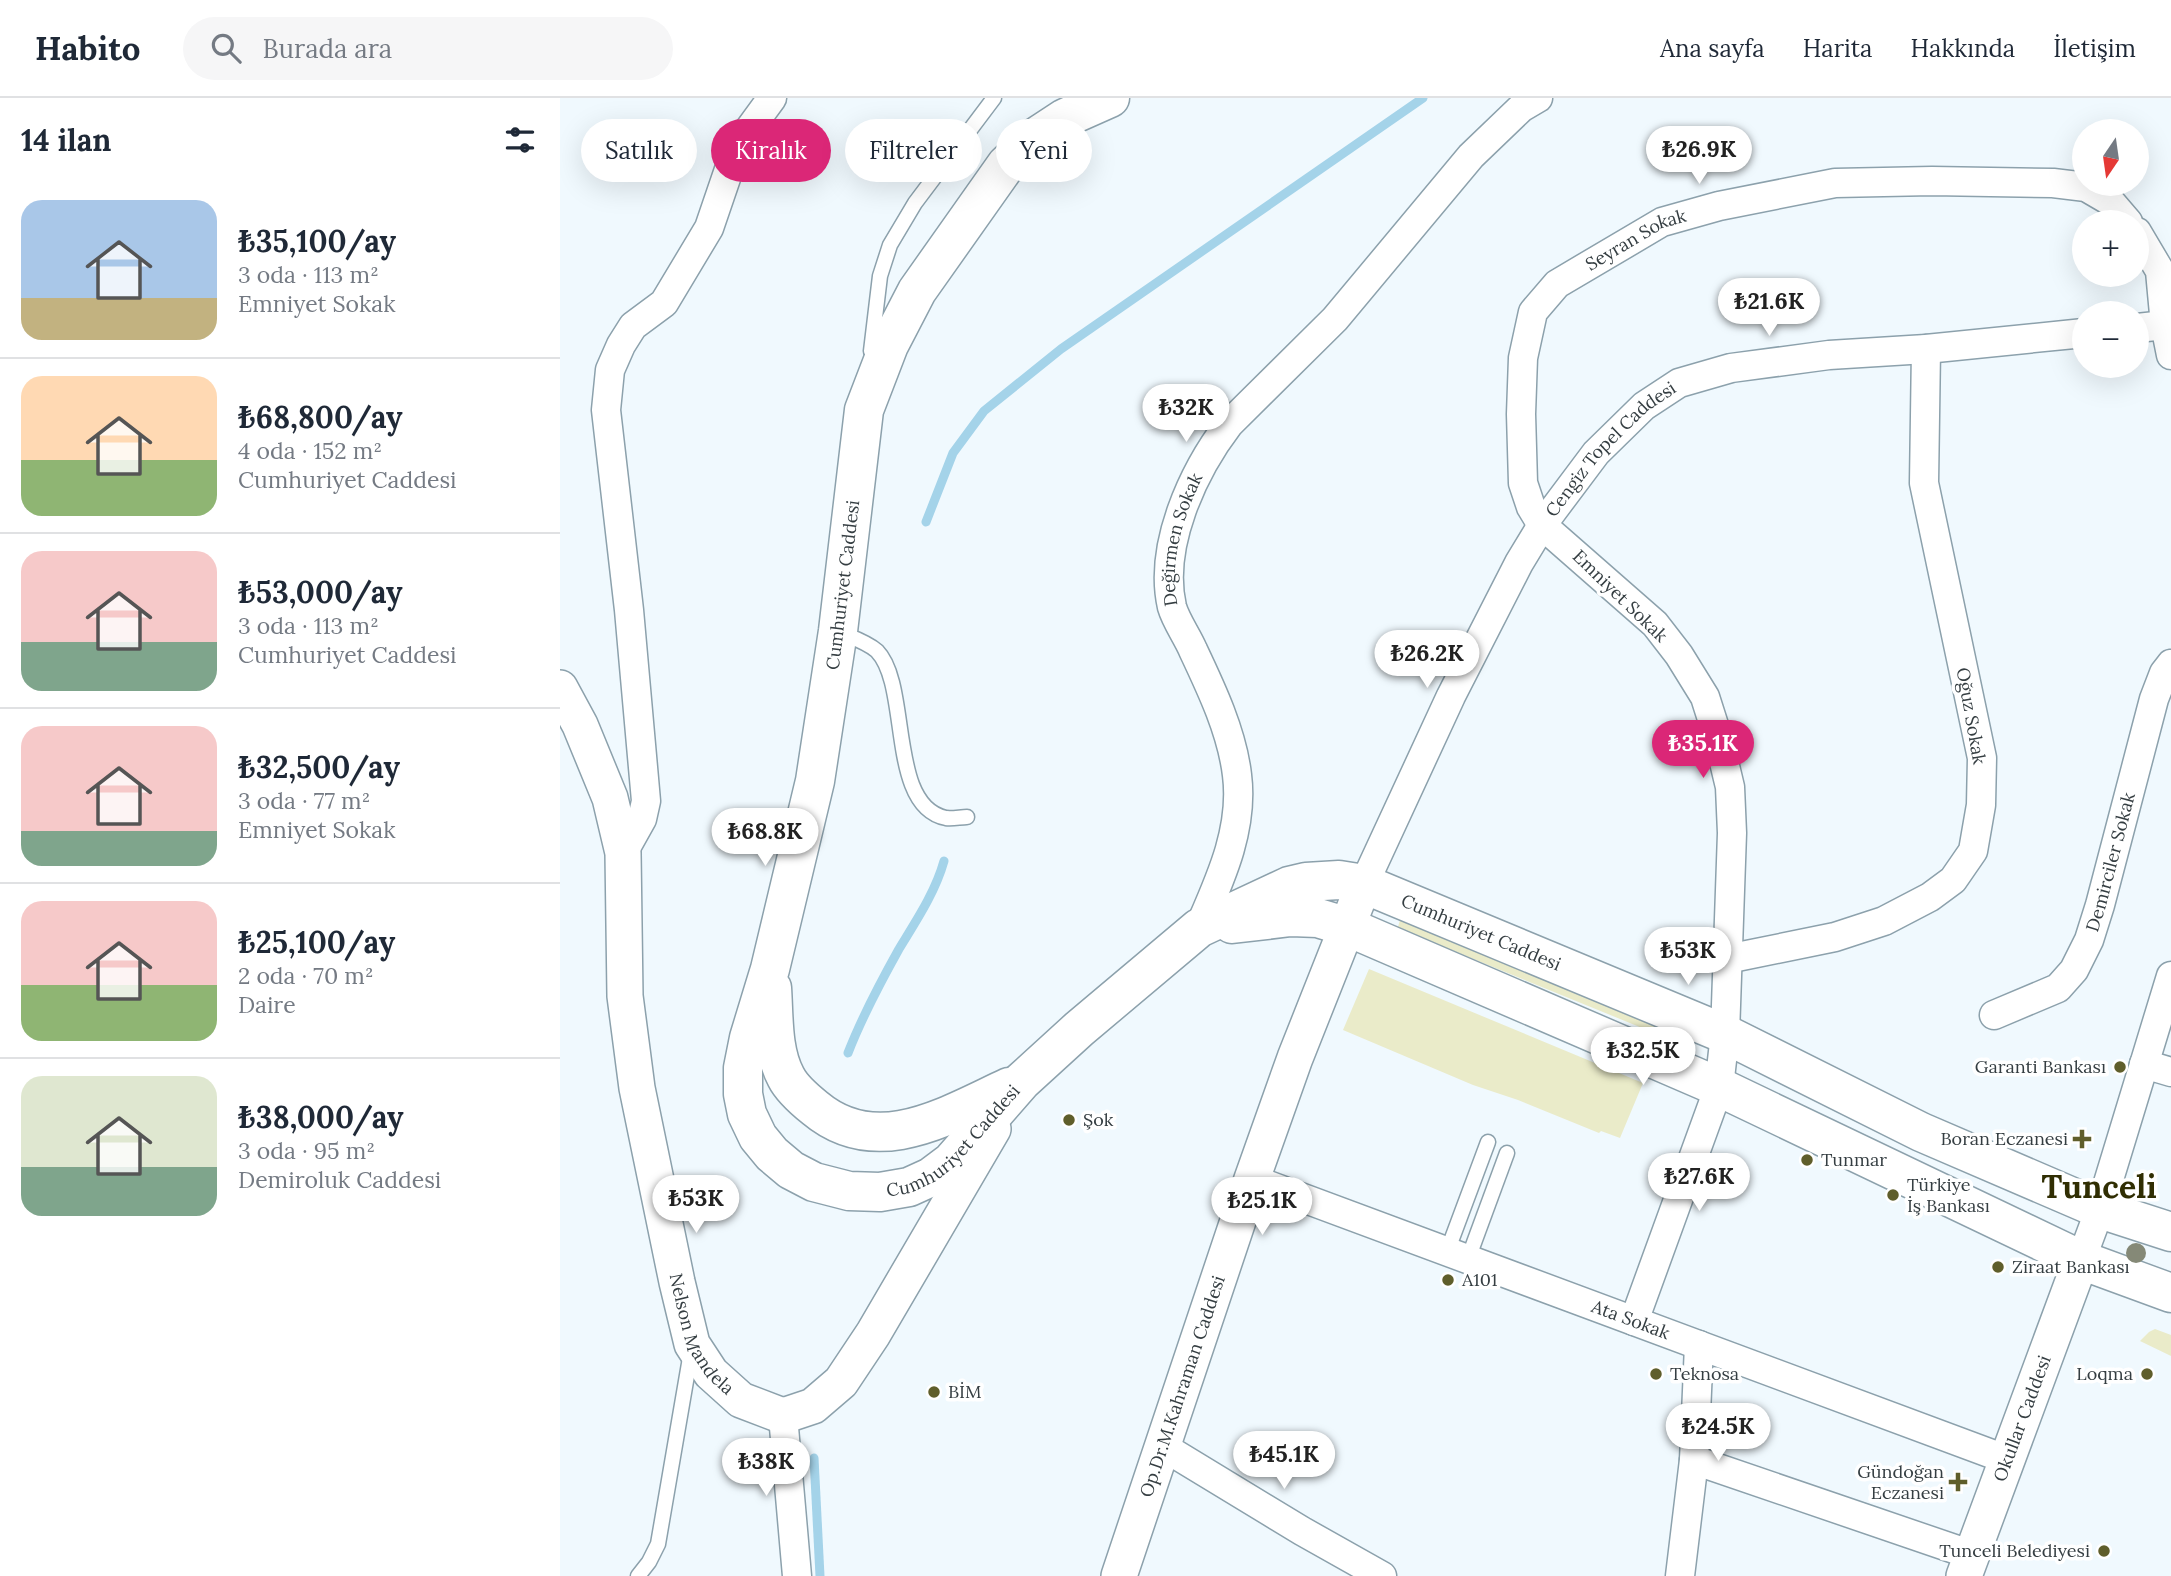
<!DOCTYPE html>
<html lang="tr">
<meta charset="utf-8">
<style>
body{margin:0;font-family:Lora,serif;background:#f6f6f7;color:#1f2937;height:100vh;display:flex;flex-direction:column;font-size:26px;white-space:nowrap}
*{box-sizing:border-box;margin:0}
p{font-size:23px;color:#747a83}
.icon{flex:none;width:38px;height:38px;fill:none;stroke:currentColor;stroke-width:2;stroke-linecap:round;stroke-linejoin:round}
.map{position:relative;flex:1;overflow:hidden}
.sheet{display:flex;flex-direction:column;background:#fff;width:560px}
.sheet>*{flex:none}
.guide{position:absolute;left:21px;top:21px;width:665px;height:63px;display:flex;gap:14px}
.needle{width:46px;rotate:193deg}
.tools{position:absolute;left:1512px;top:21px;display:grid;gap:14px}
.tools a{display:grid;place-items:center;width:77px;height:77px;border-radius:50%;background:#fff;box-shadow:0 7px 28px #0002;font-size:35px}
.price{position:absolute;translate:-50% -60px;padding:0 16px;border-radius:24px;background:#fff;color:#222;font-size:23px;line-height:46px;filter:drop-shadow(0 2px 4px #0008)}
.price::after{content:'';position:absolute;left:50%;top:42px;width:21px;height:16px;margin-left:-10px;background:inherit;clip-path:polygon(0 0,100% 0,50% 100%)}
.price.selected{background:#db2777;color:#fff}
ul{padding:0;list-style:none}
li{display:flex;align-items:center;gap:21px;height:175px;padding:0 21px}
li+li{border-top:2px solid #e0e1e3}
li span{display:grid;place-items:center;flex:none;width:196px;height:140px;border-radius:21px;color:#555}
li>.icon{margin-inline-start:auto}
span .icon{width:84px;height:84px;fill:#fffc;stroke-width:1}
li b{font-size:30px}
h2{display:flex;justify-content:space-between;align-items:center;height:84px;padding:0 21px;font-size:30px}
.chip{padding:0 24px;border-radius:32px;background:#fff;box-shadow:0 7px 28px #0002;font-size:24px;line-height:63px}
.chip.selected{background:#db2777;color:#fff}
header{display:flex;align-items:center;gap:42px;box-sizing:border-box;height:98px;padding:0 35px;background:#fff;border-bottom:2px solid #e0e1e3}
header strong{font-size:33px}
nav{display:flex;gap:38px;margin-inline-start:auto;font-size:24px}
.search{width:490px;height:63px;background:#f6f6f7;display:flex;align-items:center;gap:18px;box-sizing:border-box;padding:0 24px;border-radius:38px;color:#747a83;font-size:26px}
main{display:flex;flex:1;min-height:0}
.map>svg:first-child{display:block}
</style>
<header>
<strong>Habito</strong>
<div class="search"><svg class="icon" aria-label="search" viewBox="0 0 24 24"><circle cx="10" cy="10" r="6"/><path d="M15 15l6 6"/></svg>Burada ara</div>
<nav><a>Ana sayfa</a><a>Harita</a><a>Hakkında</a><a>İletişim</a></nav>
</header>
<main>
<section class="sheet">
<h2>14 ilan<svg class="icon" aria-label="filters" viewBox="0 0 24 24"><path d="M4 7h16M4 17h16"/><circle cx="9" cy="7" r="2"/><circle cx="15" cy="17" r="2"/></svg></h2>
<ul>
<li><span style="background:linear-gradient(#a9c7e8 70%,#c2b280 0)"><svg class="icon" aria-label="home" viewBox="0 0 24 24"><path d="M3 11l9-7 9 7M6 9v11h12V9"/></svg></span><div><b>₺35,100/ay</b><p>3 oda · 113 m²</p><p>Emniyet Sokak</p></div></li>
<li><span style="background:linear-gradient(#ffd9b3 60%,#8fb573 0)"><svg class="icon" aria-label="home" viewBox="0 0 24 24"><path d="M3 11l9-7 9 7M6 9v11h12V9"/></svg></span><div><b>₺68,800/ay</b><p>4 oda · 152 m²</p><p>Cumhuriyet Caddesi</p></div></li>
<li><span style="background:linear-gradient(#f6c9c9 65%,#7fa58c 0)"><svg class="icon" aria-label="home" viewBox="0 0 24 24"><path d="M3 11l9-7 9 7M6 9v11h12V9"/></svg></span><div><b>₺53,000/ay</b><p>3 oda · 113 m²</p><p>Cumhuriyet Caddesi</p></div></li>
<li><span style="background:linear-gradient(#f6c9c9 75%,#7fa58c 0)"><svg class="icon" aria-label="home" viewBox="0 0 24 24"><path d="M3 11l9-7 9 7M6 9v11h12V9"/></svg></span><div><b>₺32,500/ay</b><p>3 oda · 77 m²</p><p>Emniyet Sokak</p></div></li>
<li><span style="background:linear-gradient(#f6c9c9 60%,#8fb573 0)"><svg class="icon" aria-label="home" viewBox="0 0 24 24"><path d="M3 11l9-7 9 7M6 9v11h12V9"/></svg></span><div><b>₺25,100/ay</b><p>2 oda · 70 m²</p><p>Daire</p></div></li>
<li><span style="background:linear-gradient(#dfe7d0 65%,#7fa58c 0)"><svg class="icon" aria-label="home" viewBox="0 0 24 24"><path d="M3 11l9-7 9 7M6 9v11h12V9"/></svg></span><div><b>₺38,000/ay</b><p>3 oda · 95 m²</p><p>Demiroluk Caddesi</p></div></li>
</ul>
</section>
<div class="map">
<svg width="1611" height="1478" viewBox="0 0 1611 1478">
<rect width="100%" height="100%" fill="#f0f9fe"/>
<g fill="#eaebc9">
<path d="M840,822L1118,934L1116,939L1109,941L840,831L838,829Z"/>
<path d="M809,871L1083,985L1060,1040L1041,1033L1039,1035L958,1002L913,987L783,932Z"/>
<path d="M1595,1231L1611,1237V1258L1580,1243L1589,1234Z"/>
</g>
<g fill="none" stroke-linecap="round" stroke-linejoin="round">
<g stroke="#a4d3e9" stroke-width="9">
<path d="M366,424L393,355L424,313L501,251L863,0"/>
<path d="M288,955C302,919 320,885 339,851C356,823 375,795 384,763"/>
<path d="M254,1360L260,1478"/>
</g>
<defs>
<g id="service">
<path d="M311,253L320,178L330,147L355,105L434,0"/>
<path d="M279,534C291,539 307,544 317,553C351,588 327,708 386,720C392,721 401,719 407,719"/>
<path d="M887,1154L928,1044"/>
<path d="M908,1161L947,1055"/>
<path d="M78,1478L89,1464L98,1446L131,1254"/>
</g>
<g id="minor">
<path d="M1577,134L1600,173L1605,227L1611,257"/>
<path d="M1577,230L1605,227"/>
<path d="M63,755L82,721L86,703L69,512L46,312L50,272L61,247L73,228L104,205L149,130L177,48L212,0"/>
<path id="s1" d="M804,786L891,598L959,465L982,427L1036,355L1084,308L1119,285L1171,270L1269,257L1366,251L1524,235"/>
<path id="s2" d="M639,830C660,782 684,731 677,677C672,634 651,590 633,552C627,538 616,523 612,509C598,448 633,373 669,326L775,221L911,58L961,10L978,0"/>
<path d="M1167,861L1275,839L1324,823L1370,799L1393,782L1413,753L1421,707L1422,660L1364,385L1366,251"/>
<path id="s3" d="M1434,917L1498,890L1514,872L1529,842L1540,807L1594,601L1604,575L1611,566"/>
<path d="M1584,966L1611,974"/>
<path id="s4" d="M692,1081L1448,1362"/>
<path d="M1521,1162L1540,1111L1611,878"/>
<path id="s5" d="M1074,1223L1159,989L1165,936L1172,735L1170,689L1159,643L1145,599L1119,557L1095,526L982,427L971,409L963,385L961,316L963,260L973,214L997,186L1102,124L1159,108L1275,85L1372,83L1493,85L1526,89L1550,103L1568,124"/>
<path d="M223,1318L237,1478"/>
<path d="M602,1348L742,1433L822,1478"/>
<path d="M1134,1362L1412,1457"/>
<path d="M1120,1478L1134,1362L1139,1247"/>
</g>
<g id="tertiary">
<path id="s6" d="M0,590L20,627L50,700L63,755L65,898L77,990L117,1184L132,1246L151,1275L181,1302L223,1318L253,1308L281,1284L313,1236L433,1031"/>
<path id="s7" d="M559,1478L692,1081L735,960L804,786"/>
<path id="s8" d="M1404,1478L1521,1162"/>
</g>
<g id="secondary">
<path id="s9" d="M550,0L505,20L473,41L446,67L357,193L329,247L304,312L278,533L255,683L210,871L189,940L183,970V996L187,1016L198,1039L212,1056L231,1072L254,1084L289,1093L320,1094L349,1089L371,1079L391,1064L462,983L519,931L639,830L729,788L746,784L779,782L804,786L1165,936L1361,1034L1540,1111L1611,1134"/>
<path d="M672,826L731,819L758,820L788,829L1159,989L1521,1162L1611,1195"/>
<path d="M212,890C214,919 212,953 226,979C232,991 245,1002 255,1010C317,1062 388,1017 449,989"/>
</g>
</defs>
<use href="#service" stroke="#8ca1ac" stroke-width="17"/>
<use href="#minor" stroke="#8ca1ac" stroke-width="31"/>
<use href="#tertiary" stroke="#8ca1ac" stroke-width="38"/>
<use href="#secondary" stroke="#8ca1ac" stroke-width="41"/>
<use href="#service" stroke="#fff" stroke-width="14"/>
<use href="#minor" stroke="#fff" stroke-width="28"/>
<use href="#tertiary" stroke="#fff" stroke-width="35"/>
<use href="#secondary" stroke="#fff" stroke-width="38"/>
</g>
<circle fill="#858977" cx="1576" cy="1155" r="10"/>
<g fill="#5f5e2b" stroke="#fff" stroke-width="2.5">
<circle cx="1560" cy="969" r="7"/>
<circle cx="509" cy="1022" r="7"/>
<path d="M1518.5 1030.5h7v7h7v7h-7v7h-7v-7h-7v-7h7z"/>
<circle cx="1247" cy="1062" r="7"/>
<circle cx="1333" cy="1097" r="7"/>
<circle cx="1438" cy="1169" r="7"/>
<circle cx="888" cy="1182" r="7"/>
<circle cx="1096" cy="1276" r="7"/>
<circle cx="1587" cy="1276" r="7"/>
<circle cx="374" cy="1294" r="7"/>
<path d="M1394.5 1373.5h7v7h7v7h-7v7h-7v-7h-7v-7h7z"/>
<circle cx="1544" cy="1453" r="7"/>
</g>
<g text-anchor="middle" stroke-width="7" stroke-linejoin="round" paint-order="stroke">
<g font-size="18" fill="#353e42" stroke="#fff">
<text dy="6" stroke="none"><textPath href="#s5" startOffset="1228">Seyran Sokak</textPath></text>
<text dy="6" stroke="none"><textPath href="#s1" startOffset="504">Cengiz Topel Caddesi</textPath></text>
<text dy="6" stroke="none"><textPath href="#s2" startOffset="410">Değirmen Sokak</textPath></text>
<text transform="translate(283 487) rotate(-83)" y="6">Cumhuriyet Caddesi</text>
<text transform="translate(1060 498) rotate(44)" y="6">Emniyet Sokak</text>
<text transform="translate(1411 618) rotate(80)" y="6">Oğuz Sokak</text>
<text dy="6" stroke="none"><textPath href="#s3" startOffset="208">Demirciler Sokak</textPath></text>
<text dy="6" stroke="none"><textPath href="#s9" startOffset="2014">Cumhuriyet Caddesi</textPath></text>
<text dy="6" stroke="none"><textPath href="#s9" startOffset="1384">Cumhuriyet Caddesi</textPath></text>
<text dy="6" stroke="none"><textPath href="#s4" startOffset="404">Ata Sokak</textPath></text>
<text dy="6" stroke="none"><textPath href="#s6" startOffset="670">Nelson Mandela</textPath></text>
<text dy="6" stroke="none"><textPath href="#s7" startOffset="200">Op.Dr.M.Kahraman Caddesi</textPath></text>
<text dy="6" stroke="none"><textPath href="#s8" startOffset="168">Okullar Caddesi</textPath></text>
</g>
<g font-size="18" fill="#353e42" stroke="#fff" text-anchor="start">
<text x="1546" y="975" text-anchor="end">Garanti Bankası</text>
<text x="523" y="1028">Şok</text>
<text x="1508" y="1047" text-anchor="end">Boran Eczanesi</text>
<text x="1261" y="1068">Tunmar</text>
<text x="1347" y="1093">Türkiye<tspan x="1347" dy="21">İş Bankası</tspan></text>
<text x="1452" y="1175">Ziraat Bankası</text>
<text x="902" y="1188">A101</text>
<text x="1110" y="1282">Teknosa</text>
<text x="1573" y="1282" text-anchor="end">Loqma</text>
<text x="388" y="1300">BİM</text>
<text x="1384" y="1380" text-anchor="end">Gündoğan<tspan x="1384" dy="21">Eczanesi</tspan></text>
<text x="1530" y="1459" text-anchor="end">Tunceli Belediyesi</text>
</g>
<g font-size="32" font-weight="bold" fill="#302e03" stroke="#fff">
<text x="1539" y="1100">Tunceli</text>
</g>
</g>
</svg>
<div class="tools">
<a><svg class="needle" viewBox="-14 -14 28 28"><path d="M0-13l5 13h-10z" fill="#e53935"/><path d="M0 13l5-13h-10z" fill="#747a83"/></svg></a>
<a>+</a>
<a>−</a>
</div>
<b class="price" style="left:1139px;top:88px">₺26.9K</b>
<b class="price" style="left:1209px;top:240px">₺21.6K</b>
<b class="price" style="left:626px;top:346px">₺32K</b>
<b class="price" style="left:867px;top:592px">₺26.2K</b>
<b class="price selected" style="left:1143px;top:682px">₺35.1K</b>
<b class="price" style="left:205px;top:770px">₺68.8K</b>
<b class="price" style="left:1128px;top:889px">₺53K</b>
<b class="price" style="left:1083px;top:989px">₺32.5K</b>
<b class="price" style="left:1139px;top:1115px">₺27.6K</b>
<b class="price" style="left:136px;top:1137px">₺53K</b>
<b class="price" style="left:702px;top:1139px">₺25.1K</b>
<b class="price" style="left:1158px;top:1365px">₺24.5K</b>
<b class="price" style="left:724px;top:1393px">₺45.1K</b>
<b class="price" style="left:206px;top:1400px">₺38K</b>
<div class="guide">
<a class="chip">Satılık</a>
<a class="chip selected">Kiralık</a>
<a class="chip">Filtreler</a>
<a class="chip">Yeni</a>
</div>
</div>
</main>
